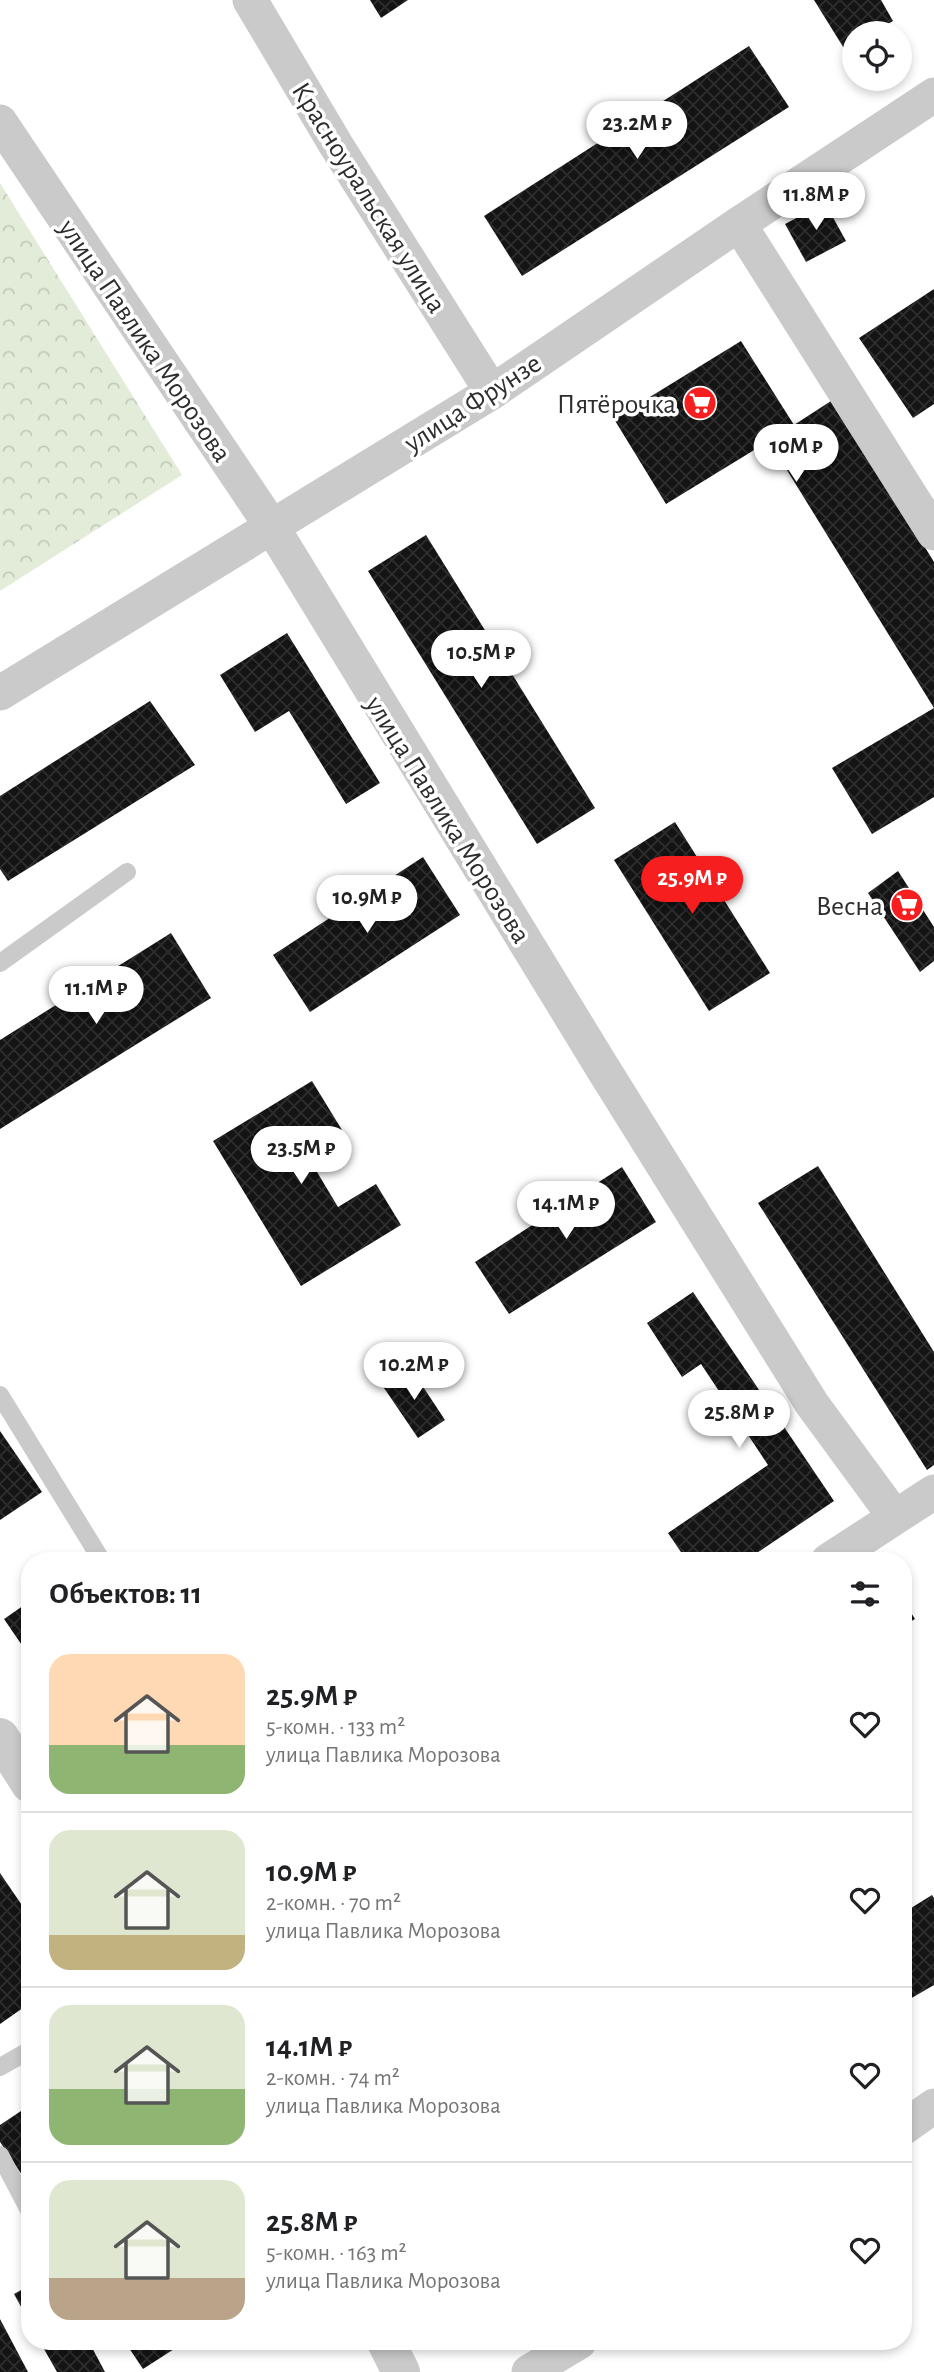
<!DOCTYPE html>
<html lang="ru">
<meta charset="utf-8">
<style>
body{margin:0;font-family:"Alegreya Sans",sans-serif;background:#f2f2f2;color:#202124;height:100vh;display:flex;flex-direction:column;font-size:26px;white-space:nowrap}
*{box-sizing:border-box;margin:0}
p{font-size:23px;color:#757577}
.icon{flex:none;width:38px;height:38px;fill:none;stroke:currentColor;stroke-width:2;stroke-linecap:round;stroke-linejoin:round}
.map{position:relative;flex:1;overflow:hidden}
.details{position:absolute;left:21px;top:1552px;width:891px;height:798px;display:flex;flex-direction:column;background:#fff;border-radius:28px;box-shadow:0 4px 10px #0003}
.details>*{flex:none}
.buttons{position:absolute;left:842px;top:21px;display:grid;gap:14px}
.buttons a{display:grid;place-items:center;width:70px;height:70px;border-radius:50%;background:#fff;box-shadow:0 4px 10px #0003;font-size:35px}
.price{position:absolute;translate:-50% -60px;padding:0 16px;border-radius:24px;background:#fff;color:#222;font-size:23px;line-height:46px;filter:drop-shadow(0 2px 4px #0008)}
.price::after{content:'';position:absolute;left:50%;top:42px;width:21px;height:16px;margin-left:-10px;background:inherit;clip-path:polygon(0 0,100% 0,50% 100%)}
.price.on{background:#f61e1e;color:#fff}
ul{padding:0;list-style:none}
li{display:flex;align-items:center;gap:21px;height:175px;padding:0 28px}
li+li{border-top:2px solid #e0e0e0}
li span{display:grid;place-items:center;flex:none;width:196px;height:140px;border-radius:21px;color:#555}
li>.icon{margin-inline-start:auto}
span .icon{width:84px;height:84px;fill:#fffc;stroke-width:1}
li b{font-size:30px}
h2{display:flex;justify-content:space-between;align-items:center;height:84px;padding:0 28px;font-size:30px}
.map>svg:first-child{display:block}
</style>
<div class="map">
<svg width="934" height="2372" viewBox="0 0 934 2372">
<defs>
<pattern id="forest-crowns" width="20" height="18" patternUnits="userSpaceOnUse" patternTransform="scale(1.75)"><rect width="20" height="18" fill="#e2ecd9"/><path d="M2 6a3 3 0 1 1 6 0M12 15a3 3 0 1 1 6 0" fill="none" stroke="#c2cbbb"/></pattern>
<pattern id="building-cross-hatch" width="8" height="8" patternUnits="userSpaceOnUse" patternTransform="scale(1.75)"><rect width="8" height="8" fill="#141414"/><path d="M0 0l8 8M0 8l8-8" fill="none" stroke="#2e2e2e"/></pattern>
</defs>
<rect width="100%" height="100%" fill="#fff"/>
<path fill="url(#forest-crowns)" d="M0,183L182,475L0,591Z"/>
<g fill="url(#building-cross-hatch)">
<path d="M370,0H408L381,18Z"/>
<path d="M814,0H881L893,21L873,33H854V45L845,50Z"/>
<path d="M749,46L789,107L522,276L484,216Z"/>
<path d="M825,203L846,241L806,262L785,224Z"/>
<path d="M934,289V404L913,418L859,338Z"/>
<path d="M741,341L794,425L834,399L934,562V708L769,441L666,504L614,419Z"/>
<path d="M426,535L595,808L537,844L368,571Z"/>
<path d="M287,633L380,783L346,804L289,711L255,732L220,675Z"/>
<path d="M150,701L195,765L8,881L0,869V796Z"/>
<path d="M934,708V797L872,834L832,768Z"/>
<path d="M675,822L770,973L709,1011L614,860Z"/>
<path d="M423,857L460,915L310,1012L273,955Z"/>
<path d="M898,871L934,927V961L920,972L868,893Z"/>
<path d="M171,933L211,998L0,1129V1040Z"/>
<path d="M312,1081L342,1130L305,1152L338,1207L376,1184L401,1225L301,1286L213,1141Z"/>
<path d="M818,1166L934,1352V1465L927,1470L758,1203Z"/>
<path d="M622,1167L656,1222L509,1314L475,1262Z"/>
<path d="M693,1292L834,1501L745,1561H687L668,1533L768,1465L701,1364L682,1377L647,1323Z"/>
<path d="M410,1367L445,1420L418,1438L382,1385Z"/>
<path d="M0,1431L42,1492L0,1520Z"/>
<path d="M903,1600L915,1619L903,1626Z"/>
<path d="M30,1601V1657L4,1619Z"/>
<path d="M0,1873L30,1917V2003L0,2024Z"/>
<path d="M932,1895L934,1898V1985L903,2003V1913Z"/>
<path d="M30,2105V2187L0,2142V2125Z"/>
<path d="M30,2285V2323L14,2294Z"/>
<path d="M0,2319L28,2372H0Z"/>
<path d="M40,2342H89L105,2372H57Z"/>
<path d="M125,2342H185L143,2369Z"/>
</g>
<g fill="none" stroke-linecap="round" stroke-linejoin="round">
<g stroke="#cacaca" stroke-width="18">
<path d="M0,963L127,872"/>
<path d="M0,1395L102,1561"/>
<path d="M0,2067L30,2050"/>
<path d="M0,2155L30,2212"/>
</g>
<g stroke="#cacaca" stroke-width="35">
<path d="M250,0L336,145L492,392"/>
<path d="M0,122L272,527L602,1067L812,1404L895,1517"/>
<path d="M739,224L934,533"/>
<path d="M0,693L492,392L739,224L934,95"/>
<path d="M828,1561L934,1492"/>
<path d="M903,2128L934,2106"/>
<path d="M529,2372L579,2342"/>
</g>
<g stroke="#cacaca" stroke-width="38">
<path d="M0,1737L30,1784"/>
<path d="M386,2342L401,2372"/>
</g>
</g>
<defs>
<symbol id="supermarket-disc" viewBox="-11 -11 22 22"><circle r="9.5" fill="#f61e1e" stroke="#fff"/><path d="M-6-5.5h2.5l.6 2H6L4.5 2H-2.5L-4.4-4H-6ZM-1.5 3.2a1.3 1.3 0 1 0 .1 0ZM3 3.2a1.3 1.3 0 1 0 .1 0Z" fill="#fff"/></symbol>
</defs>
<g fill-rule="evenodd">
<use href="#supermarket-disc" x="681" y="384" width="38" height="38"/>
<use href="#supermarket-disc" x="888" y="886" width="38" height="38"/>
</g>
<g text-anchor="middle" stroke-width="7" stroke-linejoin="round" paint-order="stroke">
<g font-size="28" fill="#2d2d2d" stroke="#fff">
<text transform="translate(370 197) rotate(58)" y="10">Красноуральская улица</text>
<text transform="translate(146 340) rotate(56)" y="10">улица Павлика Морозова</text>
<text transform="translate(472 402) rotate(-33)" y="10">улица Фрунзе</text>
<text transform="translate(449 819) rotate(58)" y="10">улица Павлика Морозова</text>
</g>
<g font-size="28" fill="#2d2d2d" stroke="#fff" text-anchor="end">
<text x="676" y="413">Пятёрочка</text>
<text x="883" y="915">Весна</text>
</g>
</g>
</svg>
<div class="buttons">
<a><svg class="icon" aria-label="locate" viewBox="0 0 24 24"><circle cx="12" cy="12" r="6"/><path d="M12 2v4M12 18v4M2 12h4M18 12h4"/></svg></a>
</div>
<b class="price" style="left:637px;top:161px">23.2M ₽</b>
<b class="price" style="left:816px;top:232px">11.8M ₽</b>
<b class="price" style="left:796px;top:484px">10M ₽</b>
<b class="price" style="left:481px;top:690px">10.5M ₽</b>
<b class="price on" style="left:692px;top:916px">25.9M ₽</b>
<b class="price" style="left:367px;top:935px">10.9M ₽</b>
<b class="price" style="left:96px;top:1026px">11.1M ₽</b>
<b class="price" style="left:301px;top:1186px">23.5M ₽</b>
<b class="price" style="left:566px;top:1241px">14.1M ₽</b>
<b class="price" style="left:414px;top:1402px">10.2M ₽</b>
<b class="price" style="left:739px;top:1450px">25.8M ₽</b>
<section class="details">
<h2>Объектов: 11<svg class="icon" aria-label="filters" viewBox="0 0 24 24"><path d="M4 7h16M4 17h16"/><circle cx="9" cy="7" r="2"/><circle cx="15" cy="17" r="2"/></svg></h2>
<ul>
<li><span style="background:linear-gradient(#ffd9b3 65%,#8fb573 0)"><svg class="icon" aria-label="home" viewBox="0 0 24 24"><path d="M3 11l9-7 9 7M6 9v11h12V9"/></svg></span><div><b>25.9M ₽</b><p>5-комн. · 133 m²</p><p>улица Павлика Морозова</p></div><svg class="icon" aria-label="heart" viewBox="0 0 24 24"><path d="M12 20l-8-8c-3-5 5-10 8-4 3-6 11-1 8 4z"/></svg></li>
<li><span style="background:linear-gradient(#dfe7d0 75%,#c2b280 0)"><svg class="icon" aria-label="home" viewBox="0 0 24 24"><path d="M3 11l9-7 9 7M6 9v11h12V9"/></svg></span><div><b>10.9M ₽</b><p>2-комн. · 70 m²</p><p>улица Павлика Морозова</p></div><svg class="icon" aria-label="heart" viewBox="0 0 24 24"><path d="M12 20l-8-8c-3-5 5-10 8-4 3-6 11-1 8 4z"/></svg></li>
<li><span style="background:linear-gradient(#dfe7d0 60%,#8fb573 0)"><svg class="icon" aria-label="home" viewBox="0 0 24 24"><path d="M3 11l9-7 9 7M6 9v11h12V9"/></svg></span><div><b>14.1M ₽</b><p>2-комн. · 74 m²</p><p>улица Павлика Морозова</p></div><svg class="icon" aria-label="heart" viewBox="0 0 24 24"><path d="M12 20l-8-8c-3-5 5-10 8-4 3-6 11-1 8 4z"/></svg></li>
<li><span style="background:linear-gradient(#dfe7d0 70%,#b9a48a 0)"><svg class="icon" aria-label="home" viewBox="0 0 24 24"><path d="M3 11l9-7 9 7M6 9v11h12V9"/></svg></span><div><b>25.8M ₽</b><p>5-комн. · 163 m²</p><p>улица Павлика Морозова</p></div><svg class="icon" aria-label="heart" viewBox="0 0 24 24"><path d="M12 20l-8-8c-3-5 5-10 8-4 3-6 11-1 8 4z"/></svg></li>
</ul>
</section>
</div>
